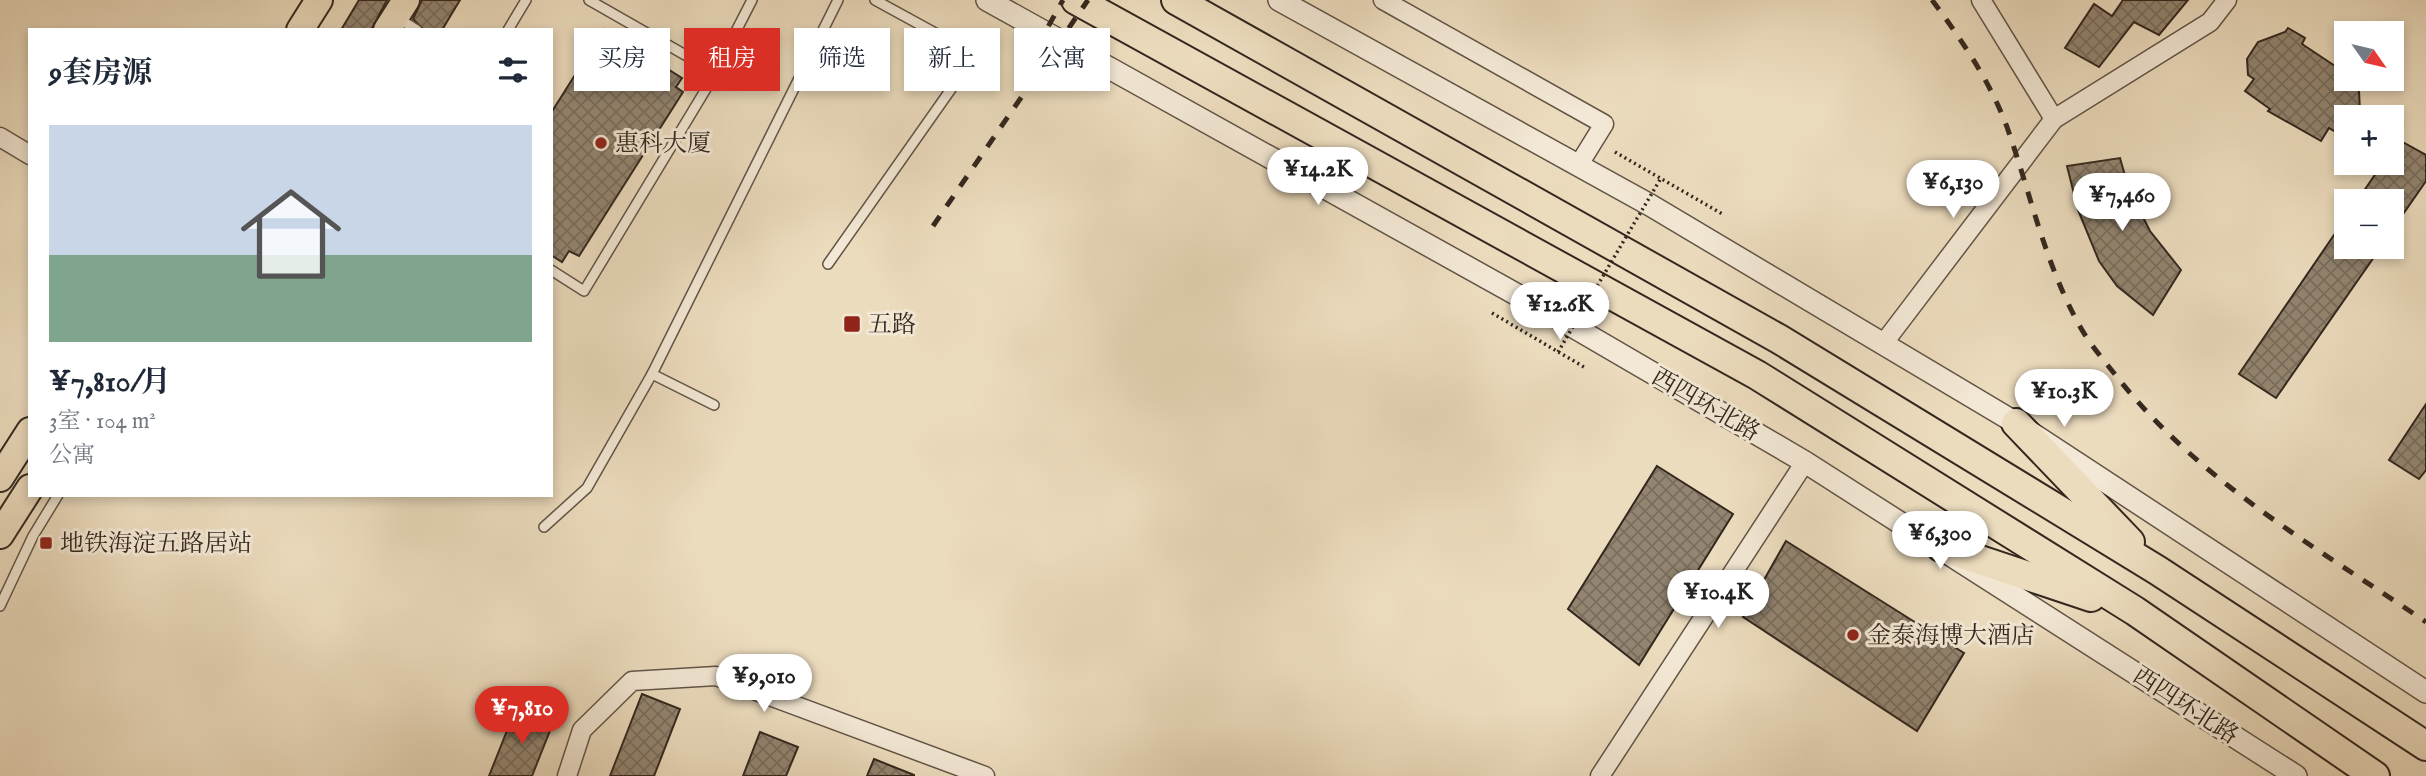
<!DOCTYPE html>
<html lang="zh">
<meta charset="utf-8">
<style>
body{margin:0;font-family:"IM FELL English","Noto Serif SC",serif;background:#f2f2f3;color:#1f2937;height:100vh;display:flex;flex-direction:column;font-size:26px;white-space:nowrap}
*{box-sizing:border-box;margin:0}
p{font-size:23px;color:#747a83}
.icon{flex:none;width:38px;height:38px;fill:none;stroke:currentColor;stroke-width:2;stroke-linecap:round;stroke-linejoin:round}
.map{position:relative;flex:1;overflow:hidden}
.details{position:absolute;left:28px;top:28px;width:525px;height:469px;display:flex;flex-direction:column;background:#fff;border-radius:0px;box-shadow:0 4px 10px #0003}
.details>*{flex:none}
.top-card{position:absolute;left:574px;top:28px;width:665px;height:63px;display:flex;gap:14px}
.needle{width:46px;rotate:124deg}
.fabs{position:absolute;left:2334px;top:21px;display:grid;gap:14px}
.fabs a{display:grid;place-items:center;width:70px;height:70px;border-radius:0px;background:#fff;box-shadow:0 4px 10px #0003;font-size:35px}
.price{position:absolute;translate:-50% -60px;padding:0 16px;border-radius:24px;background:#fff;color:#222;font-size:23px;line-height:46px;filter:drop-shadow(0 2px 4px #0008)}
.price::after{content:'';position:absolute;left:50%;top:42px;width:21px;height:16px;margin-left:-10px;background:inherit;clip-path:polygon(0 0,100% 0,50% 100%)}
.price.selected{background:#d93025;color:#fff}
ul{padding:0;list-style:none}
li{display:grid;align-content:center;gap:14px;height:371px;padding:0 21px}
li span{display:grid;place-items:center;height:217px;border-radius:0px;color:#555}
li>.icon{margin-inline-start:auto}
span .icon{width:126px;height:126px;fill:#fffc;stroke-width:1}
li b{font-size:30px}
h2{display:flex;justify-content:space-between;align-items:center;height:84px;padding:0 21px;font-size:30px}
.tag{padding:0 24px;border-radius:0px;background:#fff;box-shadow:0 4px 10px #0003;font-size:24px;line-height:63px}
.tag.selected{background:#d93025;color:#fff}
.map>svg:first-child{display:block}
</style>
<div class="map">
<svg width="2426" height="776" viewBox="0 0 2426 776">
<defs>
<pattern id="building-cross-hatch" width="8" height="8" patternUnits="userSpaceOnUse" patternTransform="scale(1.75)"><rect width="8" height="8" fill="#938571"/><path d="M0 0l8 8M0 8l8-8" fill="none" stroke="#796d5c"/></pattern>
</defs>
<rect width="100%" height="100%" fill="#ecdcbe"/>
<filter id="stains"><feTurbulence type="fractalNoise" baseFrequency=".00286" numOctaves="4"/><feColorMatrix values="0 0 0 0 .2 0 0 0 0 .09 0 0 0 0 .02 0 0 0 .5 -.17"/></filter>
<radialGradient id="worn" r=".72"><stop offset=".6" stop-color="#630" stop-opacity="0"/><stop offset="1" stop-color="#630" stop-opacity=".3"/></radialGradient>
<g fill="url(#building-cross-hatch)" stroke="#33271e" stroke-width="2">
<path d="M359,0H387L371,30H341Z"/>
<path d="M422,0H460L442,30H424L413,19Z"/>
<path d="M2123,0H2188L2159,35L2134,22L2099,67L2065,48L2094,4L2112,16Z"/>
<path d="M2288,28L2305,38L2302,44L2347,74V79H2358L2354,87L2359,91L2360,111L2356,117H2347V129L2337,133L2329,128L2321,141L2268,111L2270,109L2245,91L2254,79L2248,75L2247,59L2258,42L2285,32Z"/>
<path d="M604,29L682,78L676,87L683,92L579,256L569,251L562,262L551,255V113Z"/>
<path d="M2399,140L2426,155V181L2392,230V201H2357L2383,163H2392V149Z"/>
<path d="M2120,158L2129,190L2150,231L2181,270L2153,315L2117,286L2099,261L2078,210L2067,166Z"/>
<path d="M2347,216V247H2381L2276,398L2239,374Z"/>
<path d="M2426,404V470L2419,479L2389,460Z"/>
<path d="M1657,466L1733,514L1639,665L1568,609Z"/>
<path d="M1786,541L1964,653L1917,731L1743,617Z"/>
<path d="M642,694L680,709L654,776H610Z"/>
<path d="M516,708L553,723L532,776H489Z"/>
<path d="M760,732L798,747L786,776H743Z"/>
<path d="M874,759L914,775V776H867Z"/>
</g>
<g fill="none" stroke-linecap="round" stroke-linejoin="round">
<defs>
<g id="service">
<path d="M589,0L715,72"/>
<path d="M398,18L417,30"/>
<path d="M508,30L526,0"/>
<path d="M828,264L956,82L957,51L937,34L875,0"/>
<path d="M551,270L584,291L709,84L752,0"/>
<path d="M652,374L714,405"/>
<path d="M544,527L587,488L652,374L838,0"/>
<path d="M0,606L33,536L58,495"/>
</g>
<g id="minor">
<path d="M1383,0L1604,124L1578,166"/>
<path d="M1981,0L2054,119"/>
<path d="M0,137L30,155"/>
<path d="M1883,344L2054,119L2210,22L2227,0"/>
<path d="M567,776L582,730L632,681L716,676L985,776"/>
<path d="M1600,776L1805,462"/>
</g>
<g id="tertiary">
<path d="M987,0L1541,308L1805,462L2296,776"/>
<path d="M1279,0L1650,205L2016,423L2426,692"/>
</g>
<g id="primary">
<path d="M300,30L319,0"/>
<path d="M387,30L406,0"/>
<path d="M0,478L30,431"/>
<path d="M0,535L30,488"/>
</g>
<g id="trunk">
<path d="M1076,0L1757,375L2135,611L2375,776"/>
<path d="M1176,0L1779,339L2157,570L2426,746"/>
<path d="M2016,423L2130,542"/>
<path d="M1941,547L2091,597"/>
</g>
</defs>
<use href="#service" stroke="#615446" stroke-width="12"/>
<use href="#minor" stroke="#615446" stroke-width="21"/>
<use href="#tertiary" stroke="#615446" stroke-width="24"/>
<use href="#primary" stroke="#33271e" stroke-width="30"/>
<use href="#trunk" stroke="#33271e" stroke-width="32"/>
<g stroke="#33271e" stroke-width="3.5" stroke-dasharray="2 3.5" stroke-linecap="butt">
<path d="M1615,152L1724,215"/>
<path d="M1492,313L1584,367"/>
</g>
<use href="#service" stroke="#f3e8d5" stroke-width="9"/>
<use href="#minor" stroke="#f3e8d5" stroke-width="18"/>
<use href="#tertiary" stroke="#f3e8d5" stroke-width="21"/>
<use href="#primary" stroke="#ecdcbe" stroke-width="26"/>
<use href="#trunk" stroke="#ecdcbe" stroke-width="28"/>
<g stroke="#33271e" stroke-width="5" stroke-dasharray="12 12" stroke-linecap="butt">
<path d="M1932,0C1961,39 1990,81 2007,127C2030,192 2044,260 2077,321C2087,341 2103,359 2117,377C2201,483 2316,547 2426,622"/>
<path d="M1025,68L1063,0"/>
<path d="M933,226L1088,0"/>
</g>
<path stroke="#33271e" stroke-width="3.5" stroke-dasharray="2 3.5" stroke-linecap="butt" d="M1558,352L1661,178"/>
</g>
<g fill="#8f2418" stroke="#f3e8d5" stroke-width="2.5">
<circle cx="601" cy="143" r="7"/>
<rect x="843" y="315" width="18" height="18" rx="3.5"/>
<rect x="39" y="536" width="14" height="14" rx="3.5"/>
<circle cx="1853" cy="635" r="7"/>
</g>
<g text-anchor="middle" stroke-width="6" stroke-linejoin="round" paint-order="stroke">
<g font-size="24" fill="#33271e" stroke="#f3e8d5" text-anchor="start">
<text x="615" y="151">惠科大厦</text>
<text x="868" y="332">五路</text>
<text x="60" y="551">地铁海淀五路居站</text>
<text x="1867" y="643">金泰海博大酒店</text>
</g>
<g font-size="24" fill="#33271e" stroke="#f3e8d5">
<text transform="translate(1706 404) rotate(30)" y="8">西四环北路</text>
<text transform="translate(2186 705) rotate(33)" y="8">西四环北路</text>
</g>
</g>
<rect width="100%" height="100%" filter="url(#stains)"/>
<rect width="100%" height="100%" fill="url(#worn)"/>
</svg>
<div class="fabs">
<a><svg class="needle" viewBox="-14 -14 28 28"><path d="M0-13l5 13h-10z" fill="#e53935"/><path d="M0 13l5-13h-10z" fill="#747a83"/></svg></a>
<a>+</a>
<a>−</a>
</div>
<b class="price" style="left:1318px;top:207px">¥14.2K</b>
<b class="price" style="left:1953px;top:220px">¥6,130</b>
<b class="price" style="left:2122px;top:233px">¥7,460</b>
<b class="price" style="left:1560px;top:342px">¥12.6K</b>
<b class="price" style="left:2064px;top:429px">¥10.3K</b>
<b class="price" style="left:1940px;top:571px">¥6,300</b>
<b class="price" style="left:1718px;top:630px">¥10.4K</b>
<b class="price" style="left:764px;top:714px">¥9,010</b>
<b class="price selected" style="left:522px;top:746px">¥7,810</b>
<div class="top-card">
<a class="tag">买房</a>
<a class="tag selected">租房</a>
<a class="tag">筛选</a>
<a class="tag">新上</a>
<a class="tag">公寓</a>
</div>
<section class="details">
<h2>9套房源<svg class="icon" aria-label="filters" viewBox="0 0 24 24"><path d="M4 7h16M4 17h16"/><circle cx="9" cy="7" r="2"/><circle cx="15" cy="17" r="2"/></svg></h2>
<ul>
<li><span style="background:linear-gradient(#c9d6e8 60%,#7fa58c 0)"><svg class="icon" aria-label="home" viewBox="0 0 24 24"><path d="M3 11l9-7 9 7M6 9v11h12V9"/></svg></span><div><b>¥7,810/月</b><p>3室 · 104 m²</p><p>公寓</p></div></li>
</ul>
</section>
</div>
